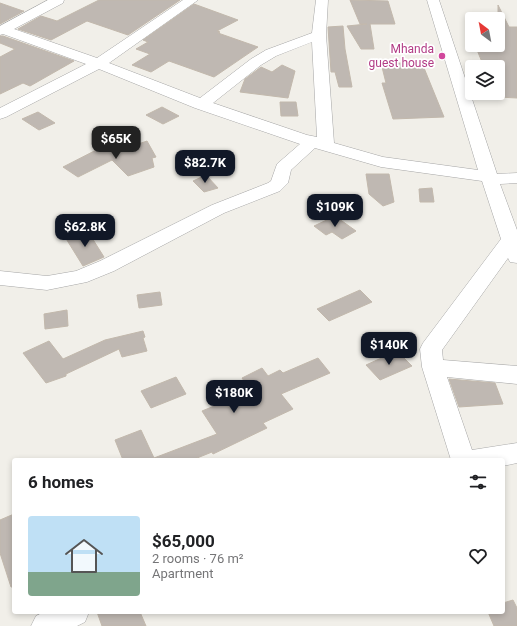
<!DOCTYPE html>
<meta charset="utf-8">
<style>
body{margin:0;font-family:Roboto,sans-serif;background:#f2f2f2;color:#202124;height:100vh;display:flex;flex-direction:column;font-size:15px;white-space:nowrap}
*{box-sizing:border-box;margin:0}
p{font-size:13px;color:#757577}
.icon{flex:none;width:22px;height:22px;fill:none;stroke:currentColor;stroke-width:2;stroke-linecap:round;stroke-linejoin:round}
.map{position:relative;flex:1;overflow:hidden}
.details{position:absolute;left:12px;top:458px;width:493px;height:156px;display:flex;flex-direction:column;background:#fff;border-radius:4px;box-shadow:0 2px 6px #0003}
.details>*{flex:none}
.needle{width:26px;rotate:328deg}
.buttons{position:absolute;left:465px;top:12px;display:grid;gap:8px}
.buttons a{display:grid;place-items:center;width:40px;height:40px;border-radius:4px;background:#fff;box-shadow:0 2px 6px #0003;font-size:20px}
.price{position:absolute;translate:-50% -34px;padding:0 9px;border-radius:8px;background:#111827;color:#fff;font-size:13px;line-height:26px;filter:drop-shadow(0 1px 2px #0008)}
.price::after{content:'';position:absolute;left:50%;top:24px;width:12px;height:9px;margin-left:-6px;background:inherit;clip-path:polygon(0 0,100% 0,50% 100%)}
.price.on{background:#222;color:#fff}
ul{padding:0;list-style:none}
li{display:flex;align-items:center;gap:12px;height:100px;padding:0 16px}
li+li{border-top:1px solid #e0e0e0}
li span{display:grid;place-items:center;flex:none;width:112px;height:80px;border-radius:4px;color:#555}
li>.icon{margin-inline-start:auto}
span .icon{width:48px;height:48px;fill:#fffc;stroke-width:1}
li b{font-size:17px}
h2{display:flex;justify-content:space-between;align-items:center;height:48px;padding:0 16px;font-size:17px}
.map>svg:first-child{display:block}
</style>
<div class="map">
<svg width="517" height="626" viewBox="0 0 517 626">
<rect width="100%" height="100%" fill="#f1efe9"/>
<g fill="#bfb8b2" stroke="#c2b8ac">
<path d="M99,0H180L128,35L87,21L51,40L18,29L41,16L57,21Z"/>
<path d="M350,0L388,1L395,24H370L374,49H361L347,26L367,24H360Z"/>
<path d="M0,3L23,11H24L0,24Z"/>
<path d="M194,4L238,20L217,31L220,32L218,33L258,47L214,77L169,61L151,72L132,65L150,54L136,49L148,42L143,40Z"/>
<path d="M498,5L509,27H517V98L498,97V67H484L475,45H498Z"/>
<path d="M343,26L345,49L352,87H339L335,72H331L328,27Z"/>
<path d="M0,36H3L74,61L30,86L23,83L0,94V57L15,49L0,43Z"/>
<path d="M381,63H422L444,117L393,119L382,83H386Z"/>
<path d="M282,65L295,71L288,98L240,92L245,79L261,67L272,72Z"/>
<path d="M280,102H296L298,116H281Z"/>
<path d="M162,107L179,116L163,124L146,115Z"/>
<path d="M38,112L55,123L39,130L22,119Z"/>
<path d="M147,141L156,157L152,158L154,167L128,176L112,160L78,177L63,167L108,144L118,151Z"/>
<path d="M366,174H389L394,202L383,206L369,194Z"/>
<path d="M206,175L218,188L204,192L193,181Z"/>
<path d="M432,188L434,202H420L419,189Z"/>
<path d="M335,216L356,231L342,239L332,232L326,235L314,226Z"/>
<path d="M87,230L104,257L83,266L65,237Z"/>
<path d="M360,290L372,302L329,321L317,309Z"/>
<path d="M160,292L162,305L139,308L137,295Z"/>
<path d="M67,310L68,326L45,329L44,314Z"/>
<path d="M143,331L145,337L143,338L147,351L122,357L119,349L66,374V376L46,383L23,353L49,341L63,359L105,340Z"/>
<path d="M397,351L412,366L380,380L366,365Z"/>
<path d="M318,358L330,373L281,394L293,409L263,423L267,428L213,454L212,452L192,460H123L115,440L141,430L154,458L217,434L202,411L229,400L223,390L244,381L242,378L262,368L268,376L280,370L283,373Z"/>
<path d="M176,377L186,394L151,408L141,391Z"/>
<path d="M449,379L495,383L503,404L459,407Z"/>
<path d="M14,514V587H11L0,553V520Z"/>
<path d="M513,600L517,608V626H494L488,612H503V603Z"/>
<path d="M97,612H140L146,626H102Z"/>
</g>
<g fill="none" stroke-linecap="round" stroke-linejoin="round">
<defs>
<g id="minor">
<path d="M48,0H64L63,3L14,29L97,58L183,0H198L109,63L200,98L251,59L266,50L312,33L316,0H328L326,35L334,143L383,157L478,170L427,0H439L497,174L517,173V183L500,184L517,230V263L510,262L508,258L442,350L443,360L517,366V384L447,377L472,450L517,443V463L503,466V460H451L422,367L420,349L423,343L501,239L482,181L381,167L315,148L291,170L288,183L280,191L224,213L114,271L87,282L47,290L0,285V271L47,276L76,271L100,261L212,205L268,183L271,181L277,164L300,144L195,108L99,69L6,117L0,119V108L86,64L3,34L0,35V26ZM312,42L317,137L307,135L213,103L261,65L276,56Z"/>
<path d="M44,612H89L85,622L77,626H31L36,616Z"/>
</g>
</defs>
<use href="#minor" stroke="#a6a6a6" stroke-width="1"/>
<use href="#minor" fill="#fff" fill-rule="evenodd"/>
</g>
<circle fill="#d1479c" stroke="#fff" stroke-width="1.5" cx="442" cy="56" r="4"/>
<g text-anchor="middle" stroke-width="3.5" stroke-linejoin="round" paint-order="stroke">
<g font-size="12" fill="#b23c85" stroke="#fff" text-anchor="end">
<text x="434" y="53">Mhanda<tspan x="434" dy="14">guest house</tspan></text>
</g>
</g>
</svg>
<div class="buttons">
<a><svg class="needle" viewBox="-14 -14 28 28"><path d="M0-13l5 13h-10z" fill="#e53935"/><path d="M0 13l5-13h-10z" fill="#757577"/></svg></a>
<a><svg class="icon" aria-label="layers" viewBox="0 0 24 24"><path d="M12 4l9 5-9 5-9-5zM3 14l9 5 9-5"/></svg></a>
</div>
<b class="price on" style="left:116px;top:160px">$65K</b>
<b class="price" style="left:205px;top:184px">$82.7K</b>
<b class="price" style="left:335px;top:228px">$109K</b>
<b class="price" style="left:85px;top:248px">$62.8K</b>
<b class="price" style="left:389px;top:366px">$140K</b>
<b class="price" style="left:234px;top:414px">$180K</b>
<section class="details">
<h2>6 homes<svg class="icon" aria-label="filters" viewBox="0 0 24 24"><path d="M4 7h16M4 17h16"/><circle cx="9" cy="7" r="2"/><circle cx="15" cy="17" r="2"/></svg></h2>
<ul>
<li><span style="background:linear-gradient(#bfe0f5 70%,#7fa58c 0)"><svg class="icon" aria-label="home" viewBox="0 0 24 24"><path d="M3 11l9-7 9 7M6 9v11h12V9"/></svg></span><div><b>$65,000</b><p>2 rooms · 76 m²</p><p>Apartment</p></div><svg class="icon" aria-label="heart" viewBox="0 0 24 24"><path d="M12 20l-8-8c-3-5 5-10 8-4 3-6 11-1 8 4z"/></svg></li>
</ul>
</section>
</div>
